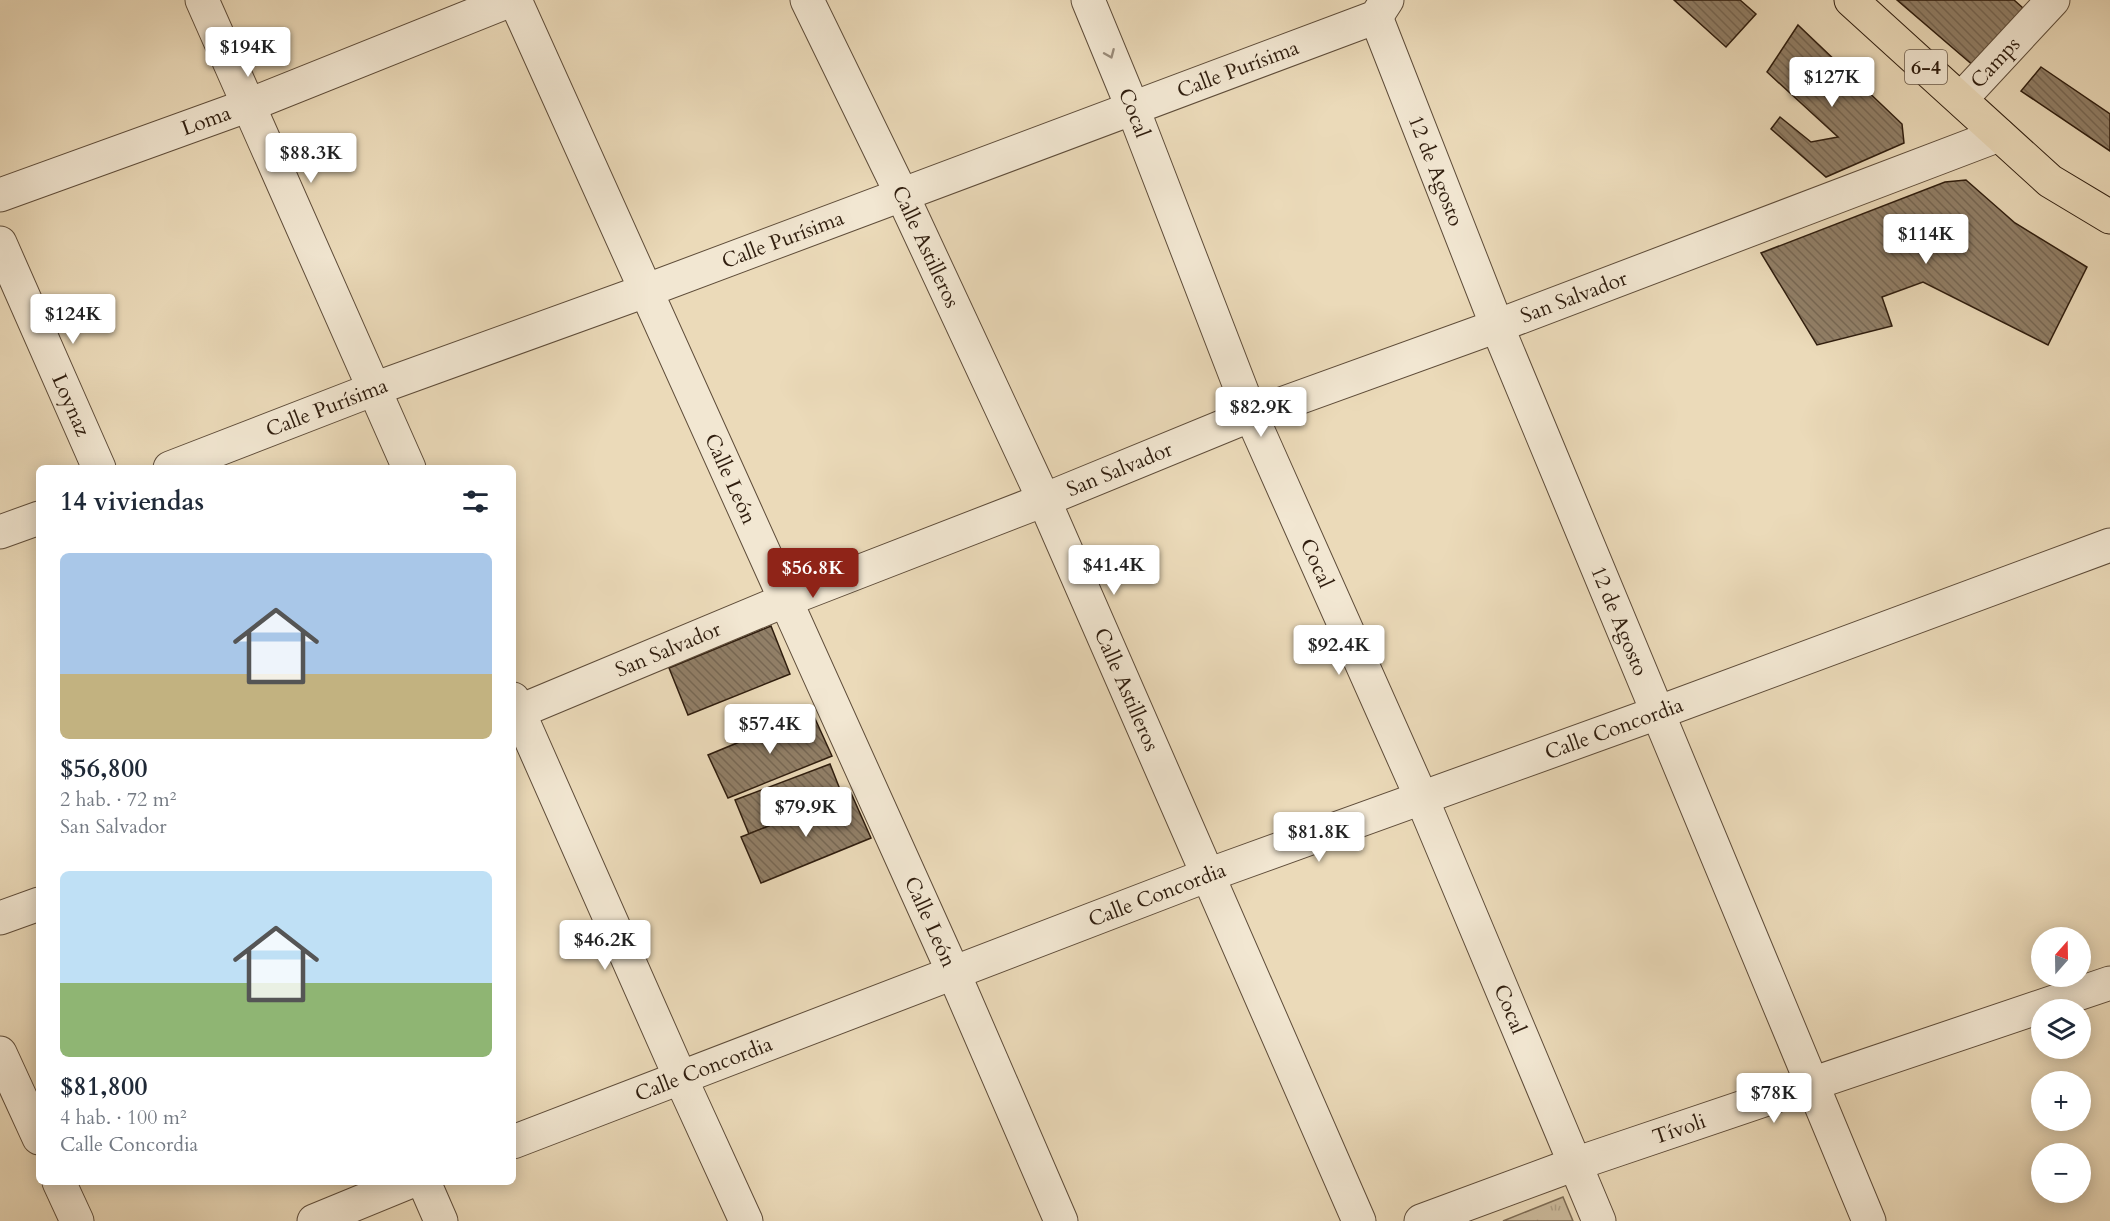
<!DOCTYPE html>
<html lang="es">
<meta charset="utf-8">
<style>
body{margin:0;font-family:Cardo,serif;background:#f2f2f3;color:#1f2937;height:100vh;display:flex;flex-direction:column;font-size:22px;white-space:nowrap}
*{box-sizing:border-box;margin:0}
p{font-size:20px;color:#747a83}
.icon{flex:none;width:33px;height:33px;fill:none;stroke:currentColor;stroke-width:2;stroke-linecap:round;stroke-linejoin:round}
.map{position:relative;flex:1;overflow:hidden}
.side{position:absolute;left:36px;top:465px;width:480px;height:720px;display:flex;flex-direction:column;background:#fff;border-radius:9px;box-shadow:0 3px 15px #0003}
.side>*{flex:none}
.needle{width:39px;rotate:20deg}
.buttons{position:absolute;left:2031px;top:927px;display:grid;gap:12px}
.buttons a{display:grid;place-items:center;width:60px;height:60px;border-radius:50%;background:#fff;box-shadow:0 3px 15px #0003;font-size:30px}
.price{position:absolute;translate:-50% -51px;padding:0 14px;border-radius:6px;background:#fff;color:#222;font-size:20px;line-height:39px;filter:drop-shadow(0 2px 3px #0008)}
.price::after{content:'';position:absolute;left:50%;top:36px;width:18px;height:14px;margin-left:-9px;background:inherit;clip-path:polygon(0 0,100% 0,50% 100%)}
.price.active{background:#8f2418;color:#fff}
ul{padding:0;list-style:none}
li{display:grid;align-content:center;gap:12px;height:318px;padding:0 24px}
li span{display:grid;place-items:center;height:186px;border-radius:9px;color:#555}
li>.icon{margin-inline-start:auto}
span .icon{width:108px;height:108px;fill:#fffc;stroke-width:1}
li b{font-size:26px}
h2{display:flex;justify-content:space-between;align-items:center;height:72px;padding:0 24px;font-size:26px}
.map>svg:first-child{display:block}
</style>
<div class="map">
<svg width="2110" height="1221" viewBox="0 0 2110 1221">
<defs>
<pattern id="grass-tufts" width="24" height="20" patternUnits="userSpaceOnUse" patternTransform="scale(1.5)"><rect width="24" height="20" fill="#cbba9c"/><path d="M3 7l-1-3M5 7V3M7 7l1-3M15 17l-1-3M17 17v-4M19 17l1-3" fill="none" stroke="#af9f85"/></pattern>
<pattern id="building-back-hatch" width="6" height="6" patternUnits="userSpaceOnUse" patternTransform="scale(1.5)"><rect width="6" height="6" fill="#917f67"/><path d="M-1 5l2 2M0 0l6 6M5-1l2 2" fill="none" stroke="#776753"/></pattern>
</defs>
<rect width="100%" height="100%" fill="#ebdab9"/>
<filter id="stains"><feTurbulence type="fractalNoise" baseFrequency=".00333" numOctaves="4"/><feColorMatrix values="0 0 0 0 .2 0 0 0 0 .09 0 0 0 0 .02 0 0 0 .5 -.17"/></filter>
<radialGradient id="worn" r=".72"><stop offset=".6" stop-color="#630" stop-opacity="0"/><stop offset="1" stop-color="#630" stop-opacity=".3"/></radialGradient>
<path fill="url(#grass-tufts)" stroke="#7d6c55" stroke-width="1.5" d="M1563,1197L1573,1221H1503Z"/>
<g fill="url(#building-back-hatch)" stroke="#2f1d0e" stroke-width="1.5">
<path d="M1674,0H1740L1756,14L1726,47Z"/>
<path d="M1897,0H2014L2023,8L1975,67Z"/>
<path d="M1798,25L1902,124L1904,143L1826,177L1771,129L1780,117L1811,142L1838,137L1767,72Z"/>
<path d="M2041,67L2110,114V151L2021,91Z"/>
<path d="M1966,180L2015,223L2087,267L2048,345L1923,282L1882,297L1892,326L1817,345L1761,253L1945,182Z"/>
<path d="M771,626L790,674L688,715L669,668Z"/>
<path d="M812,712L832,756L728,798L708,755Z"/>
<path d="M830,764L843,797L749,834L735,800Z"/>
<path d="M851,793L871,838L761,883L741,837Z"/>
</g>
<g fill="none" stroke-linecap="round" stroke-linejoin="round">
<defs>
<g id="minor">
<path d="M202,0L409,468"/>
<path id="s1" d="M515,0L954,974L1061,1221"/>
<path id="s2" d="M807,0L902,195L1044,500L1359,1221"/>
<path id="s3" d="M1088,0L1133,109L1251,415L1422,799L1599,1221"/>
<path id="s4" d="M1376,17L1497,326L1869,1221"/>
<path id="s5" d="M1961,99L2053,0"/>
<path id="s6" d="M0,195L249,105L511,0"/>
<path id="s7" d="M0,243L99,468"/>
<path id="s8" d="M170,468L374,389L645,291L1376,17L1387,0"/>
<path d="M0,532L39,518"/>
<path d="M513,699L681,1079L746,1221"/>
<path id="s9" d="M513,714L786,600L1044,500L1251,415L1497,326L1999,135"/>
<path d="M0,918L39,904"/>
<path d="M0,1053L39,1138"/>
<path id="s10" d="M513,1142L1208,875L1657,713L2110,545"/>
<path d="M59,1182L77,1221"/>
<path d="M424,1182L441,1221"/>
<path d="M314,1221L409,1182"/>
<path id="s11" d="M1421,1221L1575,1164L2110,983"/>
</g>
<path id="major" d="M1851,0L2050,181L2110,217"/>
</defs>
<use href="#minor" stroke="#5e4c39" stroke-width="35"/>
<use href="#major" stroke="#2f1d0e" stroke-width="35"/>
<use href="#minor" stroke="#f2e7d2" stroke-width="33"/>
<use href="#major" stroke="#ebdab9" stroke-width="33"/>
</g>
<defs><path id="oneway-chevron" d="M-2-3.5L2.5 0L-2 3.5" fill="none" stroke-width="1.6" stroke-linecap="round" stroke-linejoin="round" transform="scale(1.5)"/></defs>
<use stroke="#9a8c7a" href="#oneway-chevron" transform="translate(1110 54) rotate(67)"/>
<g text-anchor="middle" stroke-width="6" stroke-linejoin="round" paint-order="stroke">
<rect fill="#f2e7d2" stroke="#6a5a49" stroke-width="1.5" x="1905" y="50" width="42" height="34" rx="4.5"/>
<g font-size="20" font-weight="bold" fill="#2f1d0e">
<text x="1926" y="74">6-4</text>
</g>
<g font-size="21" fill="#2f1d0e" stroke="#f2e7d2">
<text dy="7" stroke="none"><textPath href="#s5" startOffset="50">Camps</textPath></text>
<text dy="7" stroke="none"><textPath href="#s8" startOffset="1140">Calle Purísima</textPath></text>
<text dy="7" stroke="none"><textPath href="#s3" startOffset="122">Cocal</textPath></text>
<text dy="7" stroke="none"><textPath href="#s6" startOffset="219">Loma</textPath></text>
<text dy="7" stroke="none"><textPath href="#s4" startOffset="165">12 de Agosto</textPath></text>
<text dy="7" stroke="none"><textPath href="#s8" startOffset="654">Calle Purísima</textPath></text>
<text dy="7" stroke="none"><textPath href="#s2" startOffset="274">Calle Astilleros</textPath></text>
<text dy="7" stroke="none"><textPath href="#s9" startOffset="1140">San Salvador</textPath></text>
<text dy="7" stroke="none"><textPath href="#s7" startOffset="177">Loynaz</textPath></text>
<text dy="7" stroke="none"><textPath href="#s8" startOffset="168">Calle Purísima</textPath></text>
<text dy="7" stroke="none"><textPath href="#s9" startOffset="654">San Salvador</textPath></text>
<text dy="7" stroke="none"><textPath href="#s1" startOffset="525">Calle León</textPath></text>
<text dy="7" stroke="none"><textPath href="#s3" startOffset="608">Cocal</textPath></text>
<text dy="7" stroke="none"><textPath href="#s4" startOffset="651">12 de Agosto</textPath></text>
<text dy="7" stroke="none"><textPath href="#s9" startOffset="168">San Salvador</textPath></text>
<text dy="7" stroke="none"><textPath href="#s2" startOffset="760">Calle Astilleros</textPath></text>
<text dy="7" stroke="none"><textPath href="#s10" startOffset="1176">Calle Concordia</textPath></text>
<text dy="7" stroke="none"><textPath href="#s10" startOffset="690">Calle Concordia</textPath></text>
<text dy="7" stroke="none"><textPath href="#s1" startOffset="1011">Calle León</textPath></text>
<text dy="7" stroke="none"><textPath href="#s3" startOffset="1094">Cocal</textPath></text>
<text dy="7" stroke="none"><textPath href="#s10" startOffset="204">Calle Concordia</textPath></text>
<text dy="7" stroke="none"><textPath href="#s11" startOffset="274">Tívoli</textPath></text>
</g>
</g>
<rect width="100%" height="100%" filter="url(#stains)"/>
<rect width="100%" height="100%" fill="url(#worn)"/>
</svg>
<div class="buttons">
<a><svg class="needle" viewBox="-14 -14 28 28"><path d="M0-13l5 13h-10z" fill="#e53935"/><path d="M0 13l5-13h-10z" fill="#747a83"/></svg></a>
<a><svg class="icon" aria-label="layers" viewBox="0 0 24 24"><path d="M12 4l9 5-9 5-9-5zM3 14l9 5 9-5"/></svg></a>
<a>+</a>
<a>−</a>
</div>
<b class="price" style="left:248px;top:78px">$194K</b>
<b class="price" style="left:1832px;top:108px">$127K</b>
<b class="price" style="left:311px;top:184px">$88.3K</b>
<b class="price" style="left:1926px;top:265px">$114K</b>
<b class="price" style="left:73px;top:345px">$124K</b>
<b class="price" style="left:1261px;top:438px">$82.9K</b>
<b class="price" style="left:1114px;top:596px">$41.4K</b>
<b class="price active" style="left:813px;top:599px">$56.8K</b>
<b class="price" style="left:1339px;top:676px">$92.4K</b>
<b class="price" style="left:770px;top:755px">$57.4K</b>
<b class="price" style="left:806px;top:838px">$79.9K</b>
<b class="price" style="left:1319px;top:863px">$81.8K</b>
<b class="price" style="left:605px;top:971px">$46.2K</b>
<b class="price" style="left:1774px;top:1124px">$78K</b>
<section class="side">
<h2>14 viviendas<svg class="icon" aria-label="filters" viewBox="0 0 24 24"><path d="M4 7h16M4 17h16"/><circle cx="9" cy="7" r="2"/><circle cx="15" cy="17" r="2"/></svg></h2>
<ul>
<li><span style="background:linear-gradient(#a9c7e8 65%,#c2b280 0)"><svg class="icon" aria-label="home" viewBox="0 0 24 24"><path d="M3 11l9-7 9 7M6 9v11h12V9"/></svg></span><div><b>$56,800</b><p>2 hab. · 72 m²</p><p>San Salvador</p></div></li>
<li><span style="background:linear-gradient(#bfe0f5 60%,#8fb573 0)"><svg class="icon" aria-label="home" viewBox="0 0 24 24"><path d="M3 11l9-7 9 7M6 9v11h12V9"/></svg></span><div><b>$81,800</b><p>4 hab. · 100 m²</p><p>Calle Concordia</p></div></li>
</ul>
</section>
</div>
